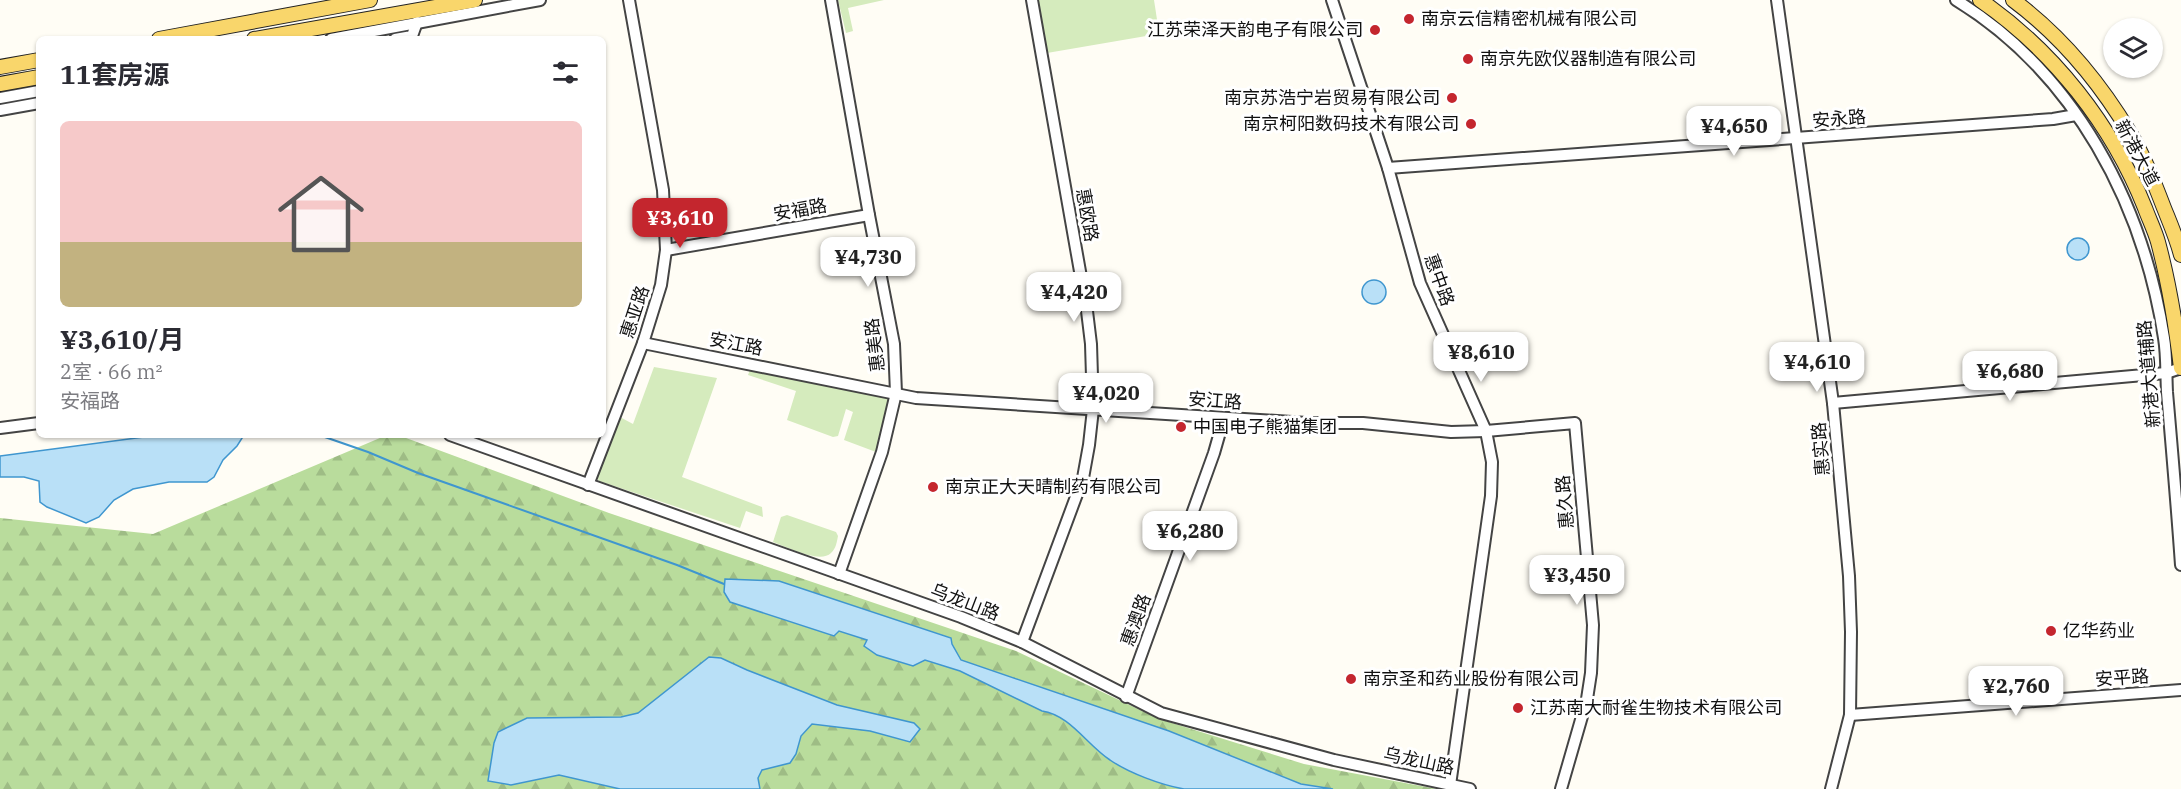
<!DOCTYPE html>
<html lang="zh">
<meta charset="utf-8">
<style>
body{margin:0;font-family:"IBM Plex Serif","Noto Sans SC",serif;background:#f2f2f3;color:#2b2b33;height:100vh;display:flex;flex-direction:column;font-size:22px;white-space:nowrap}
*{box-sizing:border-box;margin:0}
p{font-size:20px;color:#7c7c81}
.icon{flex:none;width:33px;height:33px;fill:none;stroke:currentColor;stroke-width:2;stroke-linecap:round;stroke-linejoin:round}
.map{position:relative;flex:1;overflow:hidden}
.sheet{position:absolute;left:36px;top:36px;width:570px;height:402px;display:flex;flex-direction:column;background:#fff;border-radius:9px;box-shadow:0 2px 4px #0004}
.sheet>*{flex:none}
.controls{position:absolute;left:2103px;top:18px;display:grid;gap:12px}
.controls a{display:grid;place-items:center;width:60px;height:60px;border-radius:50%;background:#fff;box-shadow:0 2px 4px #0004;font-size:30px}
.price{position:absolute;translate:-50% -51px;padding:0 14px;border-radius:12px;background:#fff;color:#222;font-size:20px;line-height:39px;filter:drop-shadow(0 2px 3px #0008)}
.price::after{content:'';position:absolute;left:50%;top:36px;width:18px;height:14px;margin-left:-9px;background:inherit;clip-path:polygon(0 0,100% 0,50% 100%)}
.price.active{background:#c4262e;color:#fff}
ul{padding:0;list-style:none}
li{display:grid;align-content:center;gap:12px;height:318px;padding:0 24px}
li span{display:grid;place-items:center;height:186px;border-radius:9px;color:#555}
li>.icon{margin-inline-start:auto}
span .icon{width:108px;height:108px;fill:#fffc;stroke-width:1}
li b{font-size:26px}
h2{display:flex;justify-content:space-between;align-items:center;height:72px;padding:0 24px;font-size:26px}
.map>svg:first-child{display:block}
</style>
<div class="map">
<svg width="2181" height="789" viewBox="0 0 2181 789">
<defs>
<pattern id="forest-firs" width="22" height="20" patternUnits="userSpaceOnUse" patternTransform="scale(1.5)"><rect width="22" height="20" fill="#b9dc9c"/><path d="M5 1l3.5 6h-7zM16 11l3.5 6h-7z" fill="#9ebc85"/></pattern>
</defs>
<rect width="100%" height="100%" fill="#fffdf5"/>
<g fill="#d5ebbd">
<path d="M838,0H884L848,8L853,31L846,33Z"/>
<path d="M1037,0H1154L1158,26L1157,30L1152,35L1047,53Z"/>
<path d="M654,367L717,378L682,477L762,507L763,517L746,511L740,528L599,481L596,476L618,416L633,424Z"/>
<path d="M751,367L888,397L887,412L876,452L844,440L853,412L846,409L838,436L833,437L787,420L796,391L748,375Z"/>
<path d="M787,515L836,532L838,536C837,541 836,549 831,553C820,564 787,547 773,542L781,517Z"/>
</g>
<path fill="url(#forest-firs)" d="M387,435H398L609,513L1016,651L1159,719L1304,764L1437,789H0V518L153,534Z"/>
<g fill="#b9e0f7" stroke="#3f96cf" stroke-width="1.5">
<circle cx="2078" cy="249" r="11"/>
<circle cx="1374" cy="292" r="12"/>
<path d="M159,435H244L237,446L223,460L214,477L207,482H169L133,489L114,500L99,517L86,523L47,507L40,502L39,481L24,477H0V456Z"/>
<path d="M725,579L779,581L951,638L952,644L961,660L1169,731L1301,784L1333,789H1184C1161,785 1129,773 1110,760C1087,745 1070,715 1042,711L960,671L925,660L913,666L877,655L864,646L867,640L839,631L834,636L730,602L724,592Z"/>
<path d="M709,657L721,658L747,670L837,705L914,723L920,729L910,742L870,731L812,724L801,736L796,754L790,763L762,770L758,778L760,789H620L559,775L511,785L488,781L494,743L498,732L527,718L621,717L638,713Z"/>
</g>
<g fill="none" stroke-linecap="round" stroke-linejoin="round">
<path stroke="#3f96cf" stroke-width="2" d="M319,435L368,452L418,473L677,565L724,584"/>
<defs>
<g id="minor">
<path d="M831,0L869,215L894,344L896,393L882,452L839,574"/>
<path d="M1332,0L1388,168L1420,283L1486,431L1492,462L1491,496L1450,785"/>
<path d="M1777,0L1833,403L1849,576L1851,632L1850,715L1831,789"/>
<path d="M1956,0C2075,73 2143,203 2164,338C2167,356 2166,374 2167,392C2172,450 2177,507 2181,565"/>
<path d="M331,39L540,0"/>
<path d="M395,39L412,36L417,22"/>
<path d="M0,98L39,91"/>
<path d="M0,110L39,103"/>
<path d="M1388,168L2053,119L2076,115"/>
<path d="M666,250L869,215"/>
<path d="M643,343L916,398L1307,423H1363L1451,432L1486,431L1575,423L1593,625L1591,673L1587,699L1561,789"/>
<path d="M1833,403L2166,373L2181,368"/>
<path d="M0,428L39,423"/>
<path d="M450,435L961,617L1022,642L1161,713L1334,760L1470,789"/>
<path d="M588,485L643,343L661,285L666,250L663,190L629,0"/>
<path d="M1022,642L1083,478L1089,445L1093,409L1091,344L1087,311L1032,0"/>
<path d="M1126,697L1214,453L1224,418"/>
<path d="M1850,715L2181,690"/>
</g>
<g id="major">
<path d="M1980,0C2054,51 2112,125 2145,208C2149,219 2155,231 2158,242C2169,283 2176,326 2181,368"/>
<path d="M2013,0C2060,35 2100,83 2130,133C2144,156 2154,182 2164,208C2170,223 2177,239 2181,255"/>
<path d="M159,39L370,0"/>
<path d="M254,39L475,0"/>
<path d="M0,67L39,60"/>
<path d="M0,84L39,77"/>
</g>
</defs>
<use href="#minor" stroke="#444" stroke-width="14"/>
<use href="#major" stroke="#222" stroke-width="16"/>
<use href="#minor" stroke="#fff" stroke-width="10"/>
<use href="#major" stroke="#f9d66b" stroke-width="14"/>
</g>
<g fill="#c4262e" stroke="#fff" stroke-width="2">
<circle cx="1409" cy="19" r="6"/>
<circle cx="1375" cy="30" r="6"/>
<circle cx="1468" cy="59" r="6"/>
<circle cx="1452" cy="98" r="6"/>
<circle cx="1471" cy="124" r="6"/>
<circle cx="1181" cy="427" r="6"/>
<circle cx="933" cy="487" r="6"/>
<circle cx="2051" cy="631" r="6"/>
<circle cx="1351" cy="679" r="6"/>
<circle cx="1518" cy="708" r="6"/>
</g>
<g text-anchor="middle" stroke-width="6" stroke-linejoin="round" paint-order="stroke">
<g font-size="18" fill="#111" stroke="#fff" text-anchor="start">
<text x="1421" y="25">南京云信精密机械有限公司</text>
<text x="1363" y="36" text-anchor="end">江苏荣泽天韵电子有限公司</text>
<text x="1480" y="65">南京先欧仪器制造有限公司</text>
<text x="1440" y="104" text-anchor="end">南京苏浩宁岩贸易有限公司</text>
<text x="1459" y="130" text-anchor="end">南京柯阳数码技术有限公司</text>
<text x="1193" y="433">中国电子熊猫集团</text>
<text x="945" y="493">南京正大天晴制药有限公司</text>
<text x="2063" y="637">亿华药业</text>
<text x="1363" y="685">南京圣和药业股份有限公司</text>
<text x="1530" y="714">江苏南大耐雀生物技术有限公司</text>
</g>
<g font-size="18" fill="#111" stroke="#fff">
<text transform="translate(1839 119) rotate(-5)" y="6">安永路</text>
<text transform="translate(2137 153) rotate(62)" y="6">新港大道</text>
<text transform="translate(800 210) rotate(-10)" y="6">安福路</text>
<text transform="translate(1087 215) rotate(80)" y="6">惠欧路</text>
<text transform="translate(1439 280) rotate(70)" y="6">惠中路</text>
<text transform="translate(635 312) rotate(-72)" y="6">惠亚路</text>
<text transform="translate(736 344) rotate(11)" y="6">安江路</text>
<text transform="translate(875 345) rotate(-97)" y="6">惠美路</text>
<text transform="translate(2149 374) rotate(-95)" y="6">新港大道辅路</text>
<text transform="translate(1215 401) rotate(4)" y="6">安江路</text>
<text transform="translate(1821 449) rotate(-95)" y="6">惠实路</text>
<text transform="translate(1565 502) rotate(-95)" y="6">惠久路</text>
<text transform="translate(965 602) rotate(21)" y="6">乌龙山路</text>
<text transform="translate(1136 620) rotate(-70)" y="6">惠澳路</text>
<text transform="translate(2122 678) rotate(-4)" y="6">安平路</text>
<text transform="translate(1419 761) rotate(12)" y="6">乌龙山路</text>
</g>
</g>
</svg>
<div class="controls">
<a><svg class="icon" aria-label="layers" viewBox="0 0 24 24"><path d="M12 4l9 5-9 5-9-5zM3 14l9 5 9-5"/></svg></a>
</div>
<b class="price" style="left:1734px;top:157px">¥4,650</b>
<b class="price active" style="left:680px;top:249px">¥3,610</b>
<b class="price" style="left:868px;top:288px">¥4,730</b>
<b class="price" style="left:1074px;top:323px">¥4,420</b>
<b class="price" style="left:1481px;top:383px">¥8,610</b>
<b class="price" style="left:1817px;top:393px">¥4,610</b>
<b class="price" style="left:2010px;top:402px">¥6,680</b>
<b class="price" style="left:1106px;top:424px">¥4,020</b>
<b class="price" style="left:1190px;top:562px">¥6,280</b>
<b class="price" style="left:1577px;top:606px">¥3,450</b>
<b class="price" style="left:2016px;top:717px">¥2,760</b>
<section class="sheet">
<h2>11套房源<svg class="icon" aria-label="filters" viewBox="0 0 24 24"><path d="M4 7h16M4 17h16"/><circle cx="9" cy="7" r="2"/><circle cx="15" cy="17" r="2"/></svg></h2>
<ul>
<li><span style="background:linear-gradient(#f6c9c9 65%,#c2b280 0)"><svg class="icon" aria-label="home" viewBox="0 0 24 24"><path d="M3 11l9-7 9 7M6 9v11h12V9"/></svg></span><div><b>¥3,610/月</b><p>2室 · 66 m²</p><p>安福路</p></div></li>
</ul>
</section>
</div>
